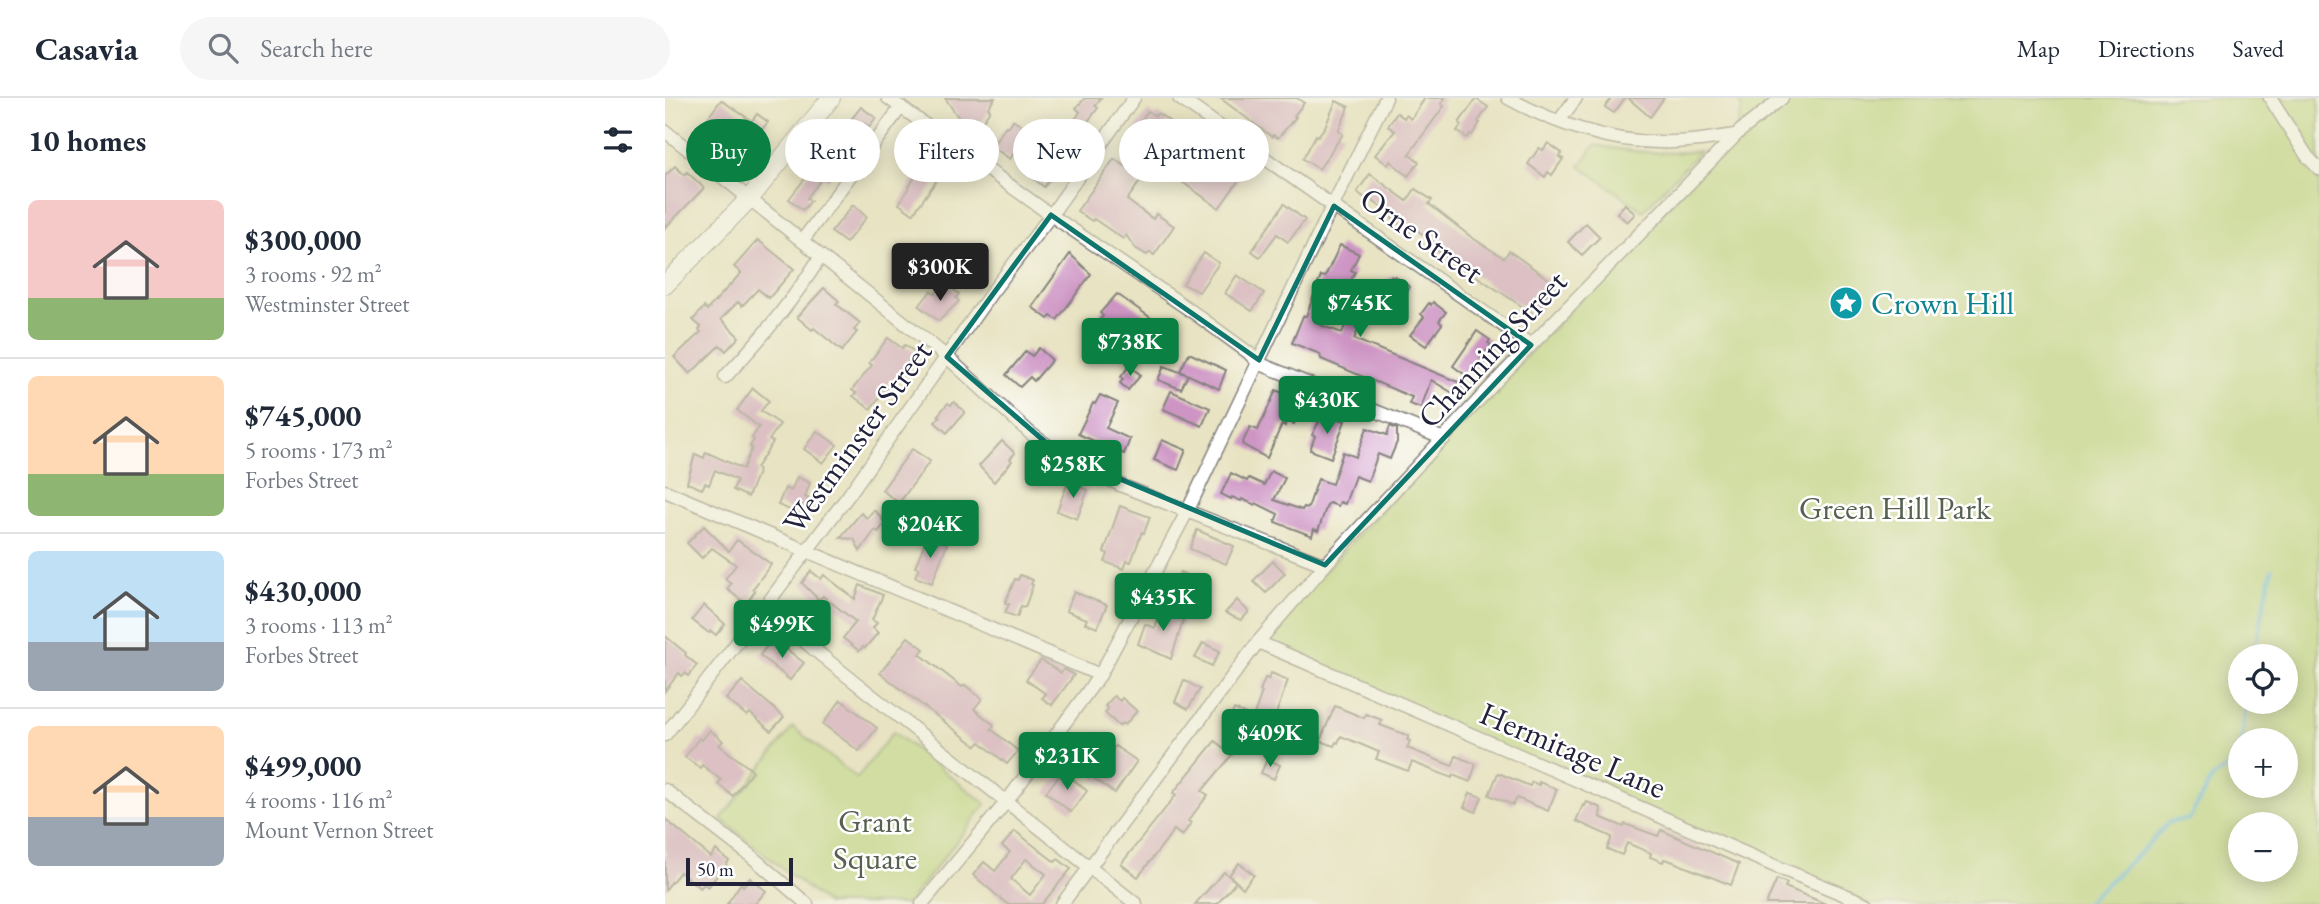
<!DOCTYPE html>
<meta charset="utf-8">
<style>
body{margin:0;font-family:"EB Garamond",serif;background:#f6f6f7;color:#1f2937;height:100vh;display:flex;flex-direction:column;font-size:26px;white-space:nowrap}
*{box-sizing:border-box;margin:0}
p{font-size:23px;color:#747a83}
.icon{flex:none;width:38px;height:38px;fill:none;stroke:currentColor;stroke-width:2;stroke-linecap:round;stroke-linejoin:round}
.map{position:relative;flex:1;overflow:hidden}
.side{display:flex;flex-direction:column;background:#fff;width:665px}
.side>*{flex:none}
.banner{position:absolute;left:21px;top:21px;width:665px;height:63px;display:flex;gap:14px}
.tools{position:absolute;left:1563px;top:546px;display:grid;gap:14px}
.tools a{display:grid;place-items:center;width:70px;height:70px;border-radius:50%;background:#fff;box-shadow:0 4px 18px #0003;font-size:35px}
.scale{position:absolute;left:21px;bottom:18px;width:107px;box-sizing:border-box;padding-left:7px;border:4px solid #22223b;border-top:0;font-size:19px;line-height:24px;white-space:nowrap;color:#22223b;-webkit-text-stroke:5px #fff;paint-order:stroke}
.price{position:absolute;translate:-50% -60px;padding:0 16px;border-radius:7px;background:#0b8043;color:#fff;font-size:23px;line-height:46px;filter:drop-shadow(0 2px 4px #0008)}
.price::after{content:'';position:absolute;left:50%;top:42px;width:21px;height:16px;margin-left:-10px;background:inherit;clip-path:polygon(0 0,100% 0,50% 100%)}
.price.selected{background:#222;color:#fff}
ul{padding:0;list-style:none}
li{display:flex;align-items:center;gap:21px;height:175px;padding:0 28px}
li+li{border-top:2px solid #e0e1e3}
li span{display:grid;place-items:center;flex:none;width:196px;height:140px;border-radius:10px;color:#555}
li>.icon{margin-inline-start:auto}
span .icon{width:84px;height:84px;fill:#fffc;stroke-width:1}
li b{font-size:30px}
h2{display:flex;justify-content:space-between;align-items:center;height:84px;padding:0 28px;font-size:30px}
.tag{padding:0 24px;border-radius:32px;background:#fff;box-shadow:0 4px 18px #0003;font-size:24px;line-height:63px}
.tag.selected{background:#0b8043;color:#fff}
header{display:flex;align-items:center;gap:42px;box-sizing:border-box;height:98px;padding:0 35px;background:#fff;border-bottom:2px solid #e0e1e3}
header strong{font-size:33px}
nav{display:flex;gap:38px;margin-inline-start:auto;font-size:24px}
.search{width:490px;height:63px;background:#f6f6f7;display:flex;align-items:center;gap:18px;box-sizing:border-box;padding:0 24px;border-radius:38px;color:#747a83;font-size:26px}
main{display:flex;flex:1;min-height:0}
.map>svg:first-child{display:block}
</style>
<header>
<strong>Casavia</strong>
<div class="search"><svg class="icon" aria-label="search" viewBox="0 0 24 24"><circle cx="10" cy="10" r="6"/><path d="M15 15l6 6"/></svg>Search here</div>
<nav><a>Map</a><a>Directions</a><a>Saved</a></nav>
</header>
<main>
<section class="side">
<h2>10 homes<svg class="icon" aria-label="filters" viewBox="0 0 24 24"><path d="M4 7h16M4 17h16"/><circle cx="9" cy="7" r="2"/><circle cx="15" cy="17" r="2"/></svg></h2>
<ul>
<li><span style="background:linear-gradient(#f6c9c9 70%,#8fb573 0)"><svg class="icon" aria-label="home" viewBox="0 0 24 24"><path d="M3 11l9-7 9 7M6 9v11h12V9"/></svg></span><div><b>$300,000</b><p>3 rooms · 92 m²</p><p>Westminster Street</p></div></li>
<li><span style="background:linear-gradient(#ffd9b3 70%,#8fb573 0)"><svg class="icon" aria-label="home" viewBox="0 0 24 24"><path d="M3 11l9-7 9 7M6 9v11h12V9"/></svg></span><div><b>$745,000</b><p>5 rooms · 173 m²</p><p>Forbes Street</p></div></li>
<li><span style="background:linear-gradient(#bfe0f5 65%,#9aa5b1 0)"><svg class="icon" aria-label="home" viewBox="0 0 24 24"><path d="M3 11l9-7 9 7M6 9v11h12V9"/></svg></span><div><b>$430,000</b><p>3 rooms · 113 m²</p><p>Forbes Street</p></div></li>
<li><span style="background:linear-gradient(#ffd9b3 65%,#9aa5b1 0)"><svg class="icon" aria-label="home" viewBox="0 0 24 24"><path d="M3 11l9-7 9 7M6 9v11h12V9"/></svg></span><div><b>$499,000</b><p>4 rooms · 116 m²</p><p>Mount Vernon Street</p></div></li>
</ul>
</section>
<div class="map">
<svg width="1654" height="806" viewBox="0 0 1654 806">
<rect width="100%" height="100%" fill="#fff"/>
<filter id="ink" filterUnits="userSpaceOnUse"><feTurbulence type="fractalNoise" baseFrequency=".0143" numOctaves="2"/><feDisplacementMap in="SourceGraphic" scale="14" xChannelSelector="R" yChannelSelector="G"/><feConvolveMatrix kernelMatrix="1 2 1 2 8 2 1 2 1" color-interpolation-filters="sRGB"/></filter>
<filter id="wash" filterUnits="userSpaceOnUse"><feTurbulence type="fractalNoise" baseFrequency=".00686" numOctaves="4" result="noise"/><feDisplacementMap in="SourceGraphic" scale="28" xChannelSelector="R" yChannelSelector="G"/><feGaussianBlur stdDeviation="1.57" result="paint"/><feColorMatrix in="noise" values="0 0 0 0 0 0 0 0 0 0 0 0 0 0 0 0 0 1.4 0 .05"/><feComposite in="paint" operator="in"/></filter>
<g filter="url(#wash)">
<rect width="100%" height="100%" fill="#e8e3c2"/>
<g fill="#b7d67c" stroke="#6c7c5c" stroke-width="2" fill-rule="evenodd">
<path d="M1072,0H1654V806H1202L593,544L1070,37L1077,10ZM1575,558H1620V604H1575ZM1575,642H1620V688H1575ZM1575,726H1620V772H1575Z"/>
<path d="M930,47C964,54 1000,57 1035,53L978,113L915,68Z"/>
<path d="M128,629L192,680L228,634L321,706L242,806H162L56,721Z"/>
</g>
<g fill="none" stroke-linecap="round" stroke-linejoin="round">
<g stroke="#60b8dd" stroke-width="4.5">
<path d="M1588,558L1607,472"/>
<path d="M1577,642L1581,604"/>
<path d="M1420,806L1482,748L1504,724L1524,721L1547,680L1563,669L1575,646"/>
</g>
</g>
<g id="blocks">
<g fill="#ce95c4" fill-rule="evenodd">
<path d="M280,0H330L323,10L325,12L315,27L312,25L308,31L296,23Z"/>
<path d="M420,0H436L430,8L433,10L395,61L397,63L386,76L388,78L379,89L363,76L369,68L351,52L345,61L332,52L325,51L341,28L344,29L348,22L363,32L358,39L377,52H380L389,40L393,43L407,26L415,14L411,10Z"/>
<path d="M555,0H632L639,5L629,18L631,19L613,40L608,37L607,39Z"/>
<path d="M760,0H780L776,6L779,8L744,56L754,64L743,78L725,63L723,67L710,57L730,33L723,28L732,15L739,20L741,17L746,21Z"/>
<path d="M947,0H960L949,15L940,9Z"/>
<path d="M963,0H999L985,19Z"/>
<path d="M811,1L823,9L813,24L815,25L807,37L805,36L802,40L792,33L796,27L794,25Z"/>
<path d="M56,2L87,23L92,16L103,24L95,34L98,41L89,40L77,55L69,48L66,53L36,29Z"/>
<path d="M671,3L684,9L673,33L678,36L654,71L638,61L651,37L653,38L660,29Z"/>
<path d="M196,9L211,20L204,29L200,26L183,48L187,51L162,82L158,79L142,100L146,103L138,112L124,101Z"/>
<path d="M483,13L490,18L493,15L504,23L485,50L481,48L480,50L471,43L472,41L466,37Z"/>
<path d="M883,45L897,55L894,59L898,61L887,77L883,74L880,79L863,66L874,50L878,52Z"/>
<path d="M533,49L561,70L562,68L577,78L554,110L513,81L527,62L524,60Z"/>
<path d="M264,55L281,69L248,116L234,106Z"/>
<path d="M449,61L478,79L462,102L488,121L491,116L509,128L489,157L485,154L482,157L470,150L461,137L458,141L429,121L427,123L412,113Z"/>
<path d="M10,68L19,77L22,74L39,90L0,130V78Z"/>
<path d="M705,76L742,103L750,91L767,102L764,106L806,139L839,160L844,153L889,185L876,204L878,206L870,217L766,148L769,145L748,129L745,134L726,120L728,118L705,101L704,103L692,94Z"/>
<path d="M619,106L640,122L623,144L612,136L595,159L587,153Z"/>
<path d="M960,106L970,116L962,124L952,115Z"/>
<path d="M188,107L202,119L181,145L166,134Z"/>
<path d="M921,125L935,139L917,157L903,144Z"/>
<path d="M93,142L129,171L104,200L93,191L77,208L73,204L56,221L74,239L61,253L55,247L25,276L9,259L36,234L34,232L36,229L28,222L39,209L42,212L76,175L69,169Z"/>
<path d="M675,147L694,156L686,172L690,174L682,191L689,194L682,212L664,205L655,227L677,235L688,207L701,212L689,241L798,286L791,297L766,282L756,310L744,306L747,299L656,261L655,256L627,245L638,218H641L656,178L660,179Z"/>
<path d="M539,155L554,165L534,194L518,186Z"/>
<path d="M405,156L426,176L392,222L386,218L383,221L367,209Z"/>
<path d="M572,177L599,195L587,213L560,195Z"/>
<path d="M726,178L728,180L730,178L745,189L721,220L707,209L720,192L717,189Z"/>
<path d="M283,187L294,196L291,200L294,203L274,223L254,208L266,193L270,196L275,190L279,193Z"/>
<path d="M159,190L174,203L171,206L195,225L189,232L192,234L177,253L149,230L147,232L132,219Z"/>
<path d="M452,196L496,227L480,250L482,252L475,263L456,250L460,243L433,224L438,218L435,215Z"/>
<path d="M768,204L781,214L774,223L777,226L761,248L745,237L759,219L756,216L764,205L766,207Z"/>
<path d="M812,233L825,242L823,245L826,247L803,279L788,268Z"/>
<path d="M223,240L237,250L240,247L251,255L205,311L188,298L191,295L187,292L207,267L204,265Z"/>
<path d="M374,250L387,262L369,283L365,279L355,289L341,277L361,253L367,258Z"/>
<path d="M524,255L561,272L554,291L515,273Z"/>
<path d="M464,268L476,277L463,292L455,285L458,281L456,279Z"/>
<path d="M499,268L523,277L516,291L493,282Z"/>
<path d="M88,290L104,303L96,313L115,326L104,342L108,344L91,370L94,372L83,399L68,392L72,382L50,372L44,387L40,385L37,391L22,385L30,356L39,360L41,354L78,371L87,350L85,348L89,342L87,340L94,329L72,312Z"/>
<path d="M611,292L632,302L629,308L636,311L629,326L622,323L620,328L617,326L602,360L577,346L585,329L593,332Z"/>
<path d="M506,293L545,310L537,328L498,311Z"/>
<path d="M435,297L453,305L441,330L465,341L459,356L413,336L428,305L430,306Z"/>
<path d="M289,304L300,314L282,335L270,324L275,319L273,317L283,305L286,307Z"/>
<path d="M657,318L665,322L667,318L680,323L666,360L645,352L650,338L647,337Z"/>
<path d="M725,328L732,331V344L725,361L713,356L703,383L690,378L680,406L675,404L673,408L664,405L662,407L653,433L649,431L647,438L610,424L613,416L591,405L590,407L577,401L576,403L567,399L566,401L556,396L566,375L582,383L584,380L599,387L606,373L620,380L609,402L637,412L639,409L643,410L653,381L667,386L678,354L691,359L702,330L722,337Z"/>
<path d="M152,333L172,347L158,365L139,351Z"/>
<path d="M497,342L521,352L513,372L489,362Z"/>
<path d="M337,343L350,355L345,361L347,363L329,384L314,368Z"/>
<path d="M247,351L265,363L234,405L217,392Z"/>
<path d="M132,379L145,385L140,399L143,400L137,417L113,407L120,390L126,393Z"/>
<path d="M403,384L423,392L412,421L392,413Z"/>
<path d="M455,408L485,419L479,435L477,434L466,464L462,463L459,471L440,464L443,456L439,454Z"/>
<path d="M209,412L218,421L217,422L220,425L213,434L210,432L195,453L189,441L175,440L196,415L202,420Z"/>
<path d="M39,428L64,453L72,442L106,466L88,491L90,493L81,506L62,491L66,486L60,481L71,467L47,450L37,460L22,445Z"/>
<path d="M532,432L569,448L561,466L525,451Z"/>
<path d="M266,439L282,446L267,485L250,479L254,470L250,469L260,444L264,445Z"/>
<path d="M608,463L620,475L601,495L588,483Z"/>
<path d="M146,473L156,481L159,477L190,501L195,487L218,497L207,522L212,525L208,530L213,535L200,550L198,549L194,553L178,540L191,524L158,498L154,502L137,485Z"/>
<path d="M515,474L538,485L531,501L507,490Z"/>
<path d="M355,477L368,482L366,486L368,487L360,509L356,508L352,519L340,515L344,506L340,505L350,481L353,482Z"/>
<path d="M409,494L442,507L432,530L420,525L422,521L401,513Z"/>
<path d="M572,502L584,514L576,522L560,515Z"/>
<path d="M39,507L60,526L51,537L46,533L44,535L27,522Z"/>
<path d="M498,509L520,517L506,561L473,546L480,526L490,530Z"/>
<path d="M0,538L21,555L20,557L32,567L23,578L20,575L17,578L14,575L0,593Z"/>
<path d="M243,539L259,551L255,556L297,589L300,587L317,601L309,611L329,627L326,631L353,653L342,666L315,644L311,648L215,575Z"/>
<path d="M107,542L116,550L118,548L139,565L125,582L95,557Z"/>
<path d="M538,545L555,553L547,568L530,560Z"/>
<path d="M376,562L396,575L399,571L409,577L387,607L377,600L381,596L361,582Z"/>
<path d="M606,575L623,582L607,627L613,629L604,650L561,632L569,611L588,619L597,594L595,593L600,580L604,581Z"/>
<path d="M519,582L535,591L523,611L510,604Z"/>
<path d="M77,583L119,619L106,633L85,615L82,618L61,601Z"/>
<path d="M449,598L455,603L457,600L472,613L460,627L457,625L454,628L440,615L443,611L440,608Z"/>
<path d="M176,602L212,630L194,653L158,626Z"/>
<path d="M670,608L699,620L701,616L717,622L715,627L744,638L742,642L745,643L742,650L787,668L791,658L811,666L805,684L788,677L787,680L747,664L743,673L711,661L714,654L676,638L673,645L671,644L669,648L655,643Z"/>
<path d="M45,632L58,643L54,647L88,673L68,698L53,686L56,682L37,667L35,670L20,659L34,640L37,642Z"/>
<path d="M550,643L567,657L537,693L543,697L523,723L526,725L517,738L509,732L473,779L456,766L511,697L508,695Z"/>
<path d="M450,648L472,663L450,695L428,680Z"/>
<path d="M602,661L615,667L609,681L596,675Z"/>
<path d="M398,673L422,693L406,714L381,694Z"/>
<path d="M833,675L865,688L867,684L874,687V684L892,691L883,713L852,700L848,707L824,697Z"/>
<path d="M805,695L817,699L811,714L799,709Z"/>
<path d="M922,704L936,710L935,719L959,729L960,726L993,738L996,732L1074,766L1066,787L1006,763L999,761L998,764L985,759L986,755L962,745L957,757L942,751L947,739L911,723L918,707L920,708Z"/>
<path d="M0,721L46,759L51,752L64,763L43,789L39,786L35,790L15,774L0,792Z"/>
<path d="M350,733L390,764L393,761L406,771L377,806H342L308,777L319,764L330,773L345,754L337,748ZM361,761L381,776L365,797L346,781Z"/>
<path d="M574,765L589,777L578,790L564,777Z"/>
<path d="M559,774L571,784L552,806H530Z"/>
<path d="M85,780L101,793L90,806H62L76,785L78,788Z"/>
<path d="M1112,781L1122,785L1120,789L1161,806H1101Z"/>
</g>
</g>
</g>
<g filter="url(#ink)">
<use href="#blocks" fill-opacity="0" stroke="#85827e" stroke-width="2"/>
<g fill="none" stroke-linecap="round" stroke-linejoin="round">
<defs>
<g id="street">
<path d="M223,0L386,117L525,212L584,255L593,265L779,341"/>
<path d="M514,0L866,247"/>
<path d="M843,0C888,25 943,44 994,44C1020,45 1045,41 1070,37"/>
<path d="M1605,0L1642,58L1654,71"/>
<path d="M894,23L911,0"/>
<path d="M0,33L282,259L365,335L393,355L455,387L660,467"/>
<path d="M137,143L236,9"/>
<path d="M60,279C96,241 128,203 156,158"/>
<path d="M0,393L435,577"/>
<path d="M99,510L167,566L471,806"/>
<path d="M593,544L1112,769L1202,806"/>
<path d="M0,637L99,510L183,398L327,194L386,117L469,0"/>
<path d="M0,692L86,758L142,806"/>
<path d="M257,806L342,703L435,577L523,412L663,117L721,0"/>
<path d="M397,806L593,544L660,467L836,278L1074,34L1117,0"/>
</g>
<path id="secondary" d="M0,187L85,100L166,0"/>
</defs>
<use href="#street" stroke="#85827e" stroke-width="15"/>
<use href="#secondary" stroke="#85827e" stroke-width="20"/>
<use href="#street" stroke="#fff" stroke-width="12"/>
<use href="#secondary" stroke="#fff" stroke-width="18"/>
</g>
</g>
<path d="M0 0H1654V806H0ZM669,108L866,247L660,467L393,355L282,259L386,117L594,262Z" fill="#e8e3c2" fill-opacity=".55" fill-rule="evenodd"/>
<path fill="none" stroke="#0f766e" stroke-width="5" stroke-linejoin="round" d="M669,108L866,247L660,467L393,355L282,259L386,117L594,262Z"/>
<defs>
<symbol id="sight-disc" viewBox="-11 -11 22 22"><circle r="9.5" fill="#0f9aa8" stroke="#fff"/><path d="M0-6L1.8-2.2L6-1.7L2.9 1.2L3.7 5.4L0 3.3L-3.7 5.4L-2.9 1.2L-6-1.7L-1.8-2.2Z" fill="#fff"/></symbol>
</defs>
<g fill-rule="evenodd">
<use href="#sight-disc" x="1162" y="186" width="38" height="38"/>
</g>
<g text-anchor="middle" stroke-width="5" stroke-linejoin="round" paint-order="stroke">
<g font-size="32" fill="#22223b" stroke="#fff">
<text transform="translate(757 137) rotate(35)" y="11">Orne Street</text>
<text transform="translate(827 251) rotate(-47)" y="11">Channing Street</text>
<text transform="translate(192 339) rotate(-54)" y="11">Westminster Street</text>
<text transform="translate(908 652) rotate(23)" y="11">Hermitage Lane</text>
</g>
<g font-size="32" fill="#0d838f" stroke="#fff" text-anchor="start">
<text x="1206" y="216">Crown Hill</text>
</g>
<g font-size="32" fill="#566152" stroke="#fff">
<text x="1230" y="421">Green Hill Park</text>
<text x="210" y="734">Grant<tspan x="210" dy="37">Square</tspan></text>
</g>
</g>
</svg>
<div class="tools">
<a><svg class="icon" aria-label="locate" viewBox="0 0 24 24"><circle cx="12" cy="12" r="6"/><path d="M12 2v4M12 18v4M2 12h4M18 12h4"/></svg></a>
<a>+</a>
<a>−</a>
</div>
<div class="scale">50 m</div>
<b class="price selected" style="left:275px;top:205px">$300K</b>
<b class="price" style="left:695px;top:241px">$745K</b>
<b class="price" style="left:465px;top:280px">$738K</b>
<b class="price" style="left:662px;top:338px">$430K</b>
<b class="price" style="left:408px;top:402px">$258K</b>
<b class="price" style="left:265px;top:462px">$204K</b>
<b class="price" style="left:498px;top:535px">$435K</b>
<b class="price" style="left:117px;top:562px">$499K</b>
<b class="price" style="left:605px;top:671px">$409K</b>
<b class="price" style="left:402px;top:694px">$231K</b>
<div class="banner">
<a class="tag selected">Buy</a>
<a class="tag">Rent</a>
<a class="tag">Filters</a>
<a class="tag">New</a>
<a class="tag">Apartment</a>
</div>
</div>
</main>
